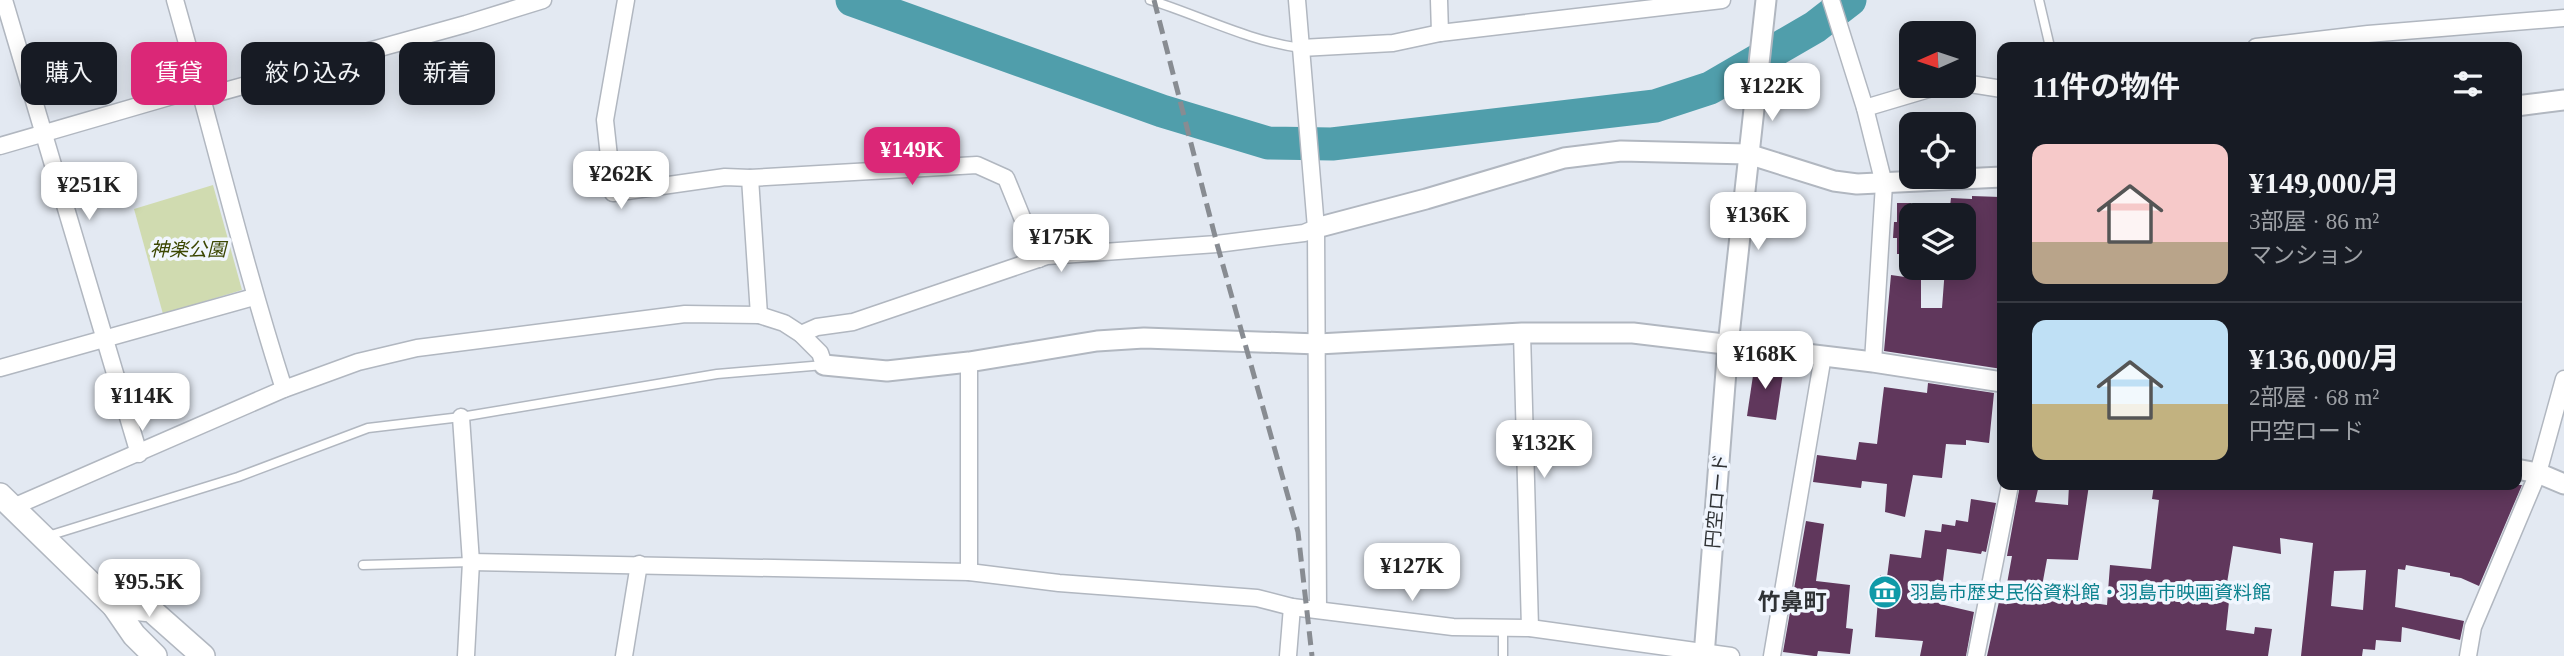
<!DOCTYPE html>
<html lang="ja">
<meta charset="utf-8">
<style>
body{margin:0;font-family:"Times New Roman","Noto Sans JP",serif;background:#242831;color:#f1f3f6;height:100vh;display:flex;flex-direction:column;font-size:26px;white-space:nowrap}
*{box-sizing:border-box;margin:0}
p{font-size:23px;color:#9ea1a6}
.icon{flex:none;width:38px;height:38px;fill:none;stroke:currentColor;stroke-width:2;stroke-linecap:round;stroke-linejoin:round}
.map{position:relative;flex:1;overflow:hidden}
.side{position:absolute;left:1997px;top:42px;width:525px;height:448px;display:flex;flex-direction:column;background:#171b24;border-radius:14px;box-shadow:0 4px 18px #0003}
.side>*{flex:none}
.top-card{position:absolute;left:21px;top:42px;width:665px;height:63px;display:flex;gap:14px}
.needle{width:46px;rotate:267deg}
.fabs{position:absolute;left:1899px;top:21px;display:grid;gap:14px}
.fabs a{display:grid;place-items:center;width:77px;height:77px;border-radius:14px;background:#171b24;box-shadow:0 4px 18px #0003;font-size:35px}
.price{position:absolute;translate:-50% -60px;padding:0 16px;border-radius:14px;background:#fff;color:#222;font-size:23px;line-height:46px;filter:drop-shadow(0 2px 4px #0008)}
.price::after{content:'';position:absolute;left:50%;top:42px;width:21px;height:16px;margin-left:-10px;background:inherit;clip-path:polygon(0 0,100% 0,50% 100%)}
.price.on{background:#db2777;color:#fff}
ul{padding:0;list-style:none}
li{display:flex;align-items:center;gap:21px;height:175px;padding:0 35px}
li+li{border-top:2px solid #363941}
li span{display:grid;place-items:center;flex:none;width:196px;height:140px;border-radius:14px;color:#555}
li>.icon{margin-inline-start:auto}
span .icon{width:84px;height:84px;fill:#fffc;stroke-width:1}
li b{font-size:30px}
h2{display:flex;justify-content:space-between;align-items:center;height:84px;padding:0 35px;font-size:30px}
.tag{padding:0 24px;border-radius:14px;background:#171b24;box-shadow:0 4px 18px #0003;font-size:24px;line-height:63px}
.tag.on{background:#db2777;color:#fff}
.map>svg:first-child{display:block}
</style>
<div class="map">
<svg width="2564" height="656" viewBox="0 0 2564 656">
<rect width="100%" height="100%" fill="#e3e9f2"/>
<path fill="#d0dbb0" d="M213,185L242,290L163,314L134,209Z"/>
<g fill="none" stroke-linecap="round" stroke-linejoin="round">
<path stroke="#509eab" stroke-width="33" d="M852,0L1162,111L1268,143L1332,144L1655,106L1710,88L1815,27L1850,0"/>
</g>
<g fill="#60375c" fill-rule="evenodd">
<path d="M1972,196L2000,197L1998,237H2002V369L1884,351L1891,275L1905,277L1906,268H1921V308H1942L1945,268H1964V215H1949L1951,198L1972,199Z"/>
<path d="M1897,203H1911V254H1897V238H1893L1894,222H1897Z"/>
<path d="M1755,362L1784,366L1776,420L1747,416Z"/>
<path d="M1928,383L1994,393L1989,443L1966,440V445L1946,444L1942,478L1913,475L1905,517L1885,512L1887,484L1862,481L1861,488L1813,482L1817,455L1856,460L1859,442L1877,444L1884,387L1927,393Z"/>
<path d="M2020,485H2039L2035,502L2068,505L2069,485H2089L2078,560L2047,559L2042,586L2059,589L2057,598L2107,605L2110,565L2151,569L2159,500L2152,499L2154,485H2522L2479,586L2461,578L2450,576V573L2406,565L2405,570L2398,569L2395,607L2464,621L2460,640L2402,627L2401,642L2376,640L2375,650L2363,649L2362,656H2301L2313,543L2280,538L2281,554L2233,546L2227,583H2231L2226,630L2254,634L2255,627L2272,629L2268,656H1987L2002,588L2006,589L2012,556H2007ZM2366,570L2363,610L2331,606L2334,571Z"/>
<path d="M1971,499L1996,503L1986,552L1982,551L1981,554L1947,549L1940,604L1974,612L1966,656H1920L1923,641L1875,637L1880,575L1887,577L1890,554L1921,558L1925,530L1941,532L1942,524L1955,526L1956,520L1968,522Z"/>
<path d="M1806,521L1824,524L1816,581L1850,585L1846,628L1853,629L1850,654L1818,651L1817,656H1814L1783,652Z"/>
</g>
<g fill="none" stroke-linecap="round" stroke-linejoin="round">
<defs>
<g id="service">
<path d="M1150,0C1201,16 1248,41 1301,48"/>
<path d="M2039,0L2050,47"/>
<path d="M48,536L238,477L368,428L461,417L717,374L824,365"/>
<path d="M363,565L471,562"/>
<path d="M1503,628V656"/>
</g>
<g id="minor">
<path d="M4,0L139,454"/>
<path d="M175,0C212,130 243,261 284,389"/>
<path d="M626,0L605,120L613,193L725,177L750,178L759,315"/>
<path d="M1297,0L1316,228L1318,609"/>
<path d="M1439,0L1440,33"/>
<path d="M1831,0L1865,108L1884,184L1873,362"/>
<path d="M2256,47L2368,34L2564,18"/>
<path d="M1301,48L1393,43L1440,33L1722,0"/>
<path d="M1964,83L2002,89"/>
<path d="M203,97L466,24L543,0"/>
<path d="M1865,108L1939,86"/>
<path d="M0,146L200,88"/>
<path d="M750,178L977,165L1006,178L1039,259"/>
<path d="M1522,333L1530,628"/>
<path d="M801,334L817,327L853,322L1047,256L1217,244L1304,233L1316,228"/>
<path d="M969,362V572"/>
<path d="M0,368L254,297"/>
<path d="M461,417L471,562L466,656"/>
<path d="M13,507L284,389L358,362L417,348L685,314L759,315L784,323L801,334L820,353L824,365"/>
<path d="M471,562L969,572L1059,583L1257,598L1292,607L1453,627L1530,628L1731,656"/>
<path d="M624,656L639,564"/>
<path d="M1288,656L1292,607"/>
<path d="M1772,656L1823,356"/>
<path d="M1976,656L2010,485"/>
<path d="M2468,656L2473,627L2538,473L2564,379"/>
</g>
<g id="tertiary">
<path d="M2516,106L2564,100"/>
<path d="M1316,228L1426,199L1564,158L1621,151L1748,154L1834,181L1857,184L2002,177"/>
<path d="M824,365L887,371L969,362L1097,341L1144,338L1318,344L1522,333H1633L1873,362L2002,382"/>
<path d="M2516,469L2538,473L2564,484"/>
<path d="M1704,656L1728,345L1766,0"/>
</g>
<g id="secondary">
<path d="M0,495L114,606L134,635L155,656"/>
<path d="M114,606L151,610L203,656"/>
</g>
</defs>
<use href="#service" stroke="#b1b7c0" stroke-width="11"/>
<use href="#minor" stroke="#b1b7c0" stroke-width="19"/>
<use href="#tertiary" stroke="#b1b7c0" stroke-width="23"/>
<use href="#secondary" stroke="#b1b7c0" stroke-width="26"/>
<use href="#service" stroke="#fff" stroke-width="8"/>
<use href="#minor" stroke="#fff" stroke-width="16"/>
<use href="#tertiary" stroke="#fff" stroke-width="19"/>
<use href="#secondary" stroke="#fff" stroke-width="23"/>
<path stroke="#888c92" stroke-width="5" stroke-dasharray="14 7" stroke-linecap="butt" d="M1154,0L1217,244L1298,532L1312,656"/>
</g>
<defs>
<symbol id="museum-disc" viewBox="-11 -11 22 22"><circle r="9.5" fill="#0f9aa8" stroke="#f1f6fe"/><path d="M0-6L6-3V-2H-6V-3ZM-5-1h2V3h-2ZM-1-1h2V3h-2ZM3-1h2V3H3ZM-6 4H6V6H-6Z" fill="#fff"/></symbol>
</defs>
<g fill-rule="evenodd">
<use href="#museum-disc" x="1866" y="573" width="38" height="38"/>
</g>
<g text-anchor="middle" stroke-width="7" stroke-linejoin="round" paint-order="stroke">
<g font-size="19" font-style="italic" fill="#3c4703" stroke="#f1f6fe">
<text x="188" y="256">神楽公園</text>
</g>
<g font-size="19" fill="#2f3235" stroke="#f1f6fe">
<text transform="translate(1716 501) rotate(-85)" y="7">円空ロード</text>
</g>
<g font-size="19" fill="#0d838f" stroke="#f1f6fe" text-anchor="start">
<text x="1910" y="599">羽島市歴史民俗資料館・羽島市映画資料館</text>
</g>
<g font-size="23" font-weight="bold" fill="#2f3235" stroke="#f1f6fe">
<text x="1792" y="610">竹鼻町</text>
</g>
</g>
</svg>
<div class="fabs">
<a><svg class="needle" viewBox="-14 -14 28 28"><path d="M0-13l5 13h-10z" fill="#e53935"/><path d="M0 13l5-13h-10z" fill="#9ea1a6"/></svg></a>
<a><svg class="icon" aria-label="locate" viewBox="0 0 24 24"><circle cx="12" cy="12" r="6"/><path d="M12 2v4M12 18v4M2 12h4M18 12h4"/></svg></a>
<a><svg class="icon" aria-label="layers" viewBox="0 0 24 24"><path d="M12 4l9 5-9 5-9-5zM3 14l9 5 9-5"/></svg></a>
</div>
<b class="price" style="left:1772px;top:123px">¥122K</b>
<b class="price on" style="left:912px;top:187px">¥149K</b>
<b class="price" style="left:621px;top:211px">¥262K</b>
<b class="price" style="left:89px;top:222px">¥251K</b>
<b class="price" style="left:1758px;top:252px">¥136K</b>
<b class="price" style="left:1061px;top:274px">¥175K</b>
<b class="price" style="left:1765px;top:391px">¥168K</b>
<b class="price" style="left:142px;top:433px">¥114K</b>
<b class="price" style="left:1544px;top:480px">¥132K</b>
<b class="price" style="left:1412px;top:603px">¥127K</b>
<b class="price" style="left:149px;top:619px">¥95.5K</b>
<div class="top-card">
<a class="tag">購入</a>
<a class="tag on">賃貸</a>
<a class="tag">絞り込み</a>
<a class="tag">新着</a>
</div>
<section class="side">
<h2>11件の物件<svg class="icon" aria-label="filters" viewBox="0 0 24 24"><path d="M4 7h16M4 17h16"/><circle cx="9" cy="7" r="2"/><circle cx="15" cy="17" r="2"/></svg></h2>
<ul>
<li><span style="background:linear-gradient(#f6c9c9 70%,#b9a48a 0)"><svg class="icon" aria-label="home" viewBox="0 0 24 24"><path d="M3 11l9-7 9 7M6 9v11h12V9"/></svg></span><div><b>¥149,000/月</b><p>3部屋 · 86 m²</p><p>マンション</p></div></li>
<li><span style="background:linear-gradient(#bfe0f5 60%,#c2b280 0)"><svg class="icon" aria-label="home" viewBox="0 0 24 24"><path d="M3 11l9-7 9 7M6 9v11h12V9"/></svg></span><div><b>¥136,000/月</b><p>2部屋 · 68 m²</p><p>円空ロード</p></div></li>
</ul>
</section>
</div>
